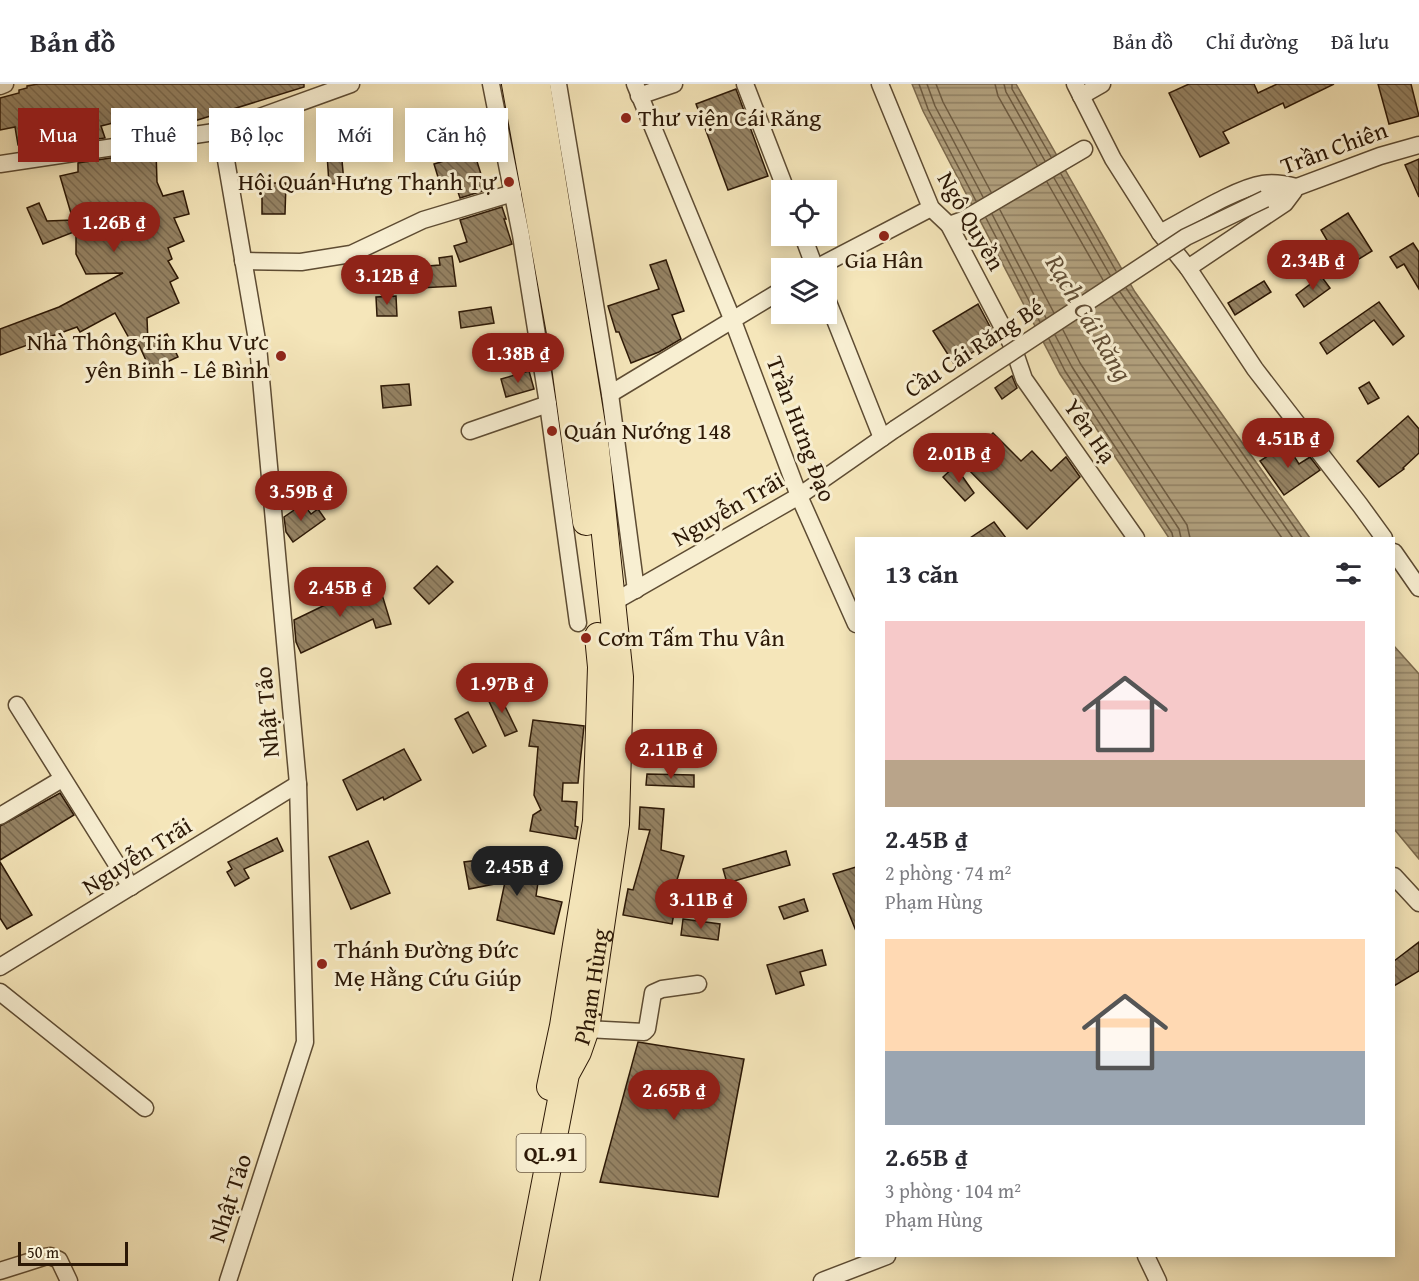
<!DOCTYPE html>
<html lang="vi">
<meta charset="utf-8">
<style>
body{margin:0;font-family:"Gentium Book Plus",serif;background:#f7f7f7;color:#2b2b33;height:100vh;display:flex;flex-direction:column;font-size:22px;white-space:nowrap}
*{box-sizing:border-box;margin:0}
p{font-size:20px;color:#7c7c81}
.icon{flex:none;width:33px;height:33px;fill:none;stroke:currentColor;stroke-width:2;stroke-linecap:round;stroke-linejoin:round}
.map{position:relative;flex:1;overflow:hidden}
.panel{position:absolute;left:855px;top:453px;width:540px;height:720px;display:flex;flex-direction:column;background:#fff;border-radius:0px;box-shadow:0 3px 15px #0003}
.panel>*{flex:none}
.hud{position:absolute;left:18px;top:24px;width:570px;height:54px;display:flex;gap:12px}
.fabs{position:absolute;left:771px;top:96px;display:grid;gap:12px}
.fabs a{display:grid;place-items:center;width:66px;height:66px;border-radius:0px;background:#fff;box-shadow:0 3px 15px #0003;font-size:30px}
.scale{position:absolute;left:18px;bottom:15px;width:110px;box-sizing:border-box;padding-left:6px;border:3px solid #2c1806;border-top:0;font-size:16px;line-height:21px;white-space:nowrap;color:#2c1806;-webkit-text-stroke:4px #f8efd2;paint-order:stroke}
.price{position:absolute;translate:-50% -51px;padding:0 14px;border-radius:21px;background:#8f2418;color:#fff;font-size:20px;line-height:39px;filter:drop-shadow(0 2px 3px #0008)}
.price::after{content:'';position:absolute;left:50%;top:36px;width:18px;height:14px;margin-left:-9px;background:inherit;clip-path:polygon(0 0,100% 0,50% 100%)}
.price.current{background:#222;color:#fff}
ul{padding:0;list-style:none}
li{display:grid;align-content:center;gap:12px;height:318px;padding:0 30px}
li span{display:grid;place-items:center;height:186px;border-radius:0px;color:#555}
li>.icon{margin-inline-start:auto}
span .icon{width:108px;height:108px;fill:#fffc;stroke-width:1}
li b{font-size:26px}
h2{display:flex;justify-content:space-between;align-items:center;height:72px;padding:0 30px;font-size:26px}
.pill{padding:0 21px;border-radius:0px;background:#fff;box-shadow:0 3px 15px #0003;font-size:21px;line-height:54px}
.pill.current{background:#8f2418;color:#fff}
header{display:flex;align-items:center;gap:36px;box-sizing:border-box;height:84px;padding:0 30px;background:#fff;border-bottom:2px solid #e1e1e2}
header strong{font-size:28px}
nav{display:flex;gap:33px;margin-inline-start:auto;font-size:21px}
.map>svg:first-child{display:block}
</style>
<header>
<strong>Bản đồ</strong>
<nav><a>Bản đồ</a><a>Chỉ đường</a><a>Đã lưu</a></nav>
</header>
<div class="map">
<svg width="1419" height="1197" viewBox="0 0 1419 1197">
<defs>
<pattern id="water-rules" width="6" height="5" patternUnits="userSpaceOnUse" patternTransform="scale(1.5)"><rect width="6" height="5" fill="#b1a07d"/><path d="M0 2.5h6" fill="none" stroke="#908164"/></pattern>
<pattern id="building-back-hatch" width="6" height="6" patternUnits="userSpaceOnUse" patternTransform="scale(1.5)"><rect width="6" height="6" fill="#958364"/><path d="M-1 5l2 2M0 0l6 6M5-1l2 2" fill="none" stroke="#7a6a50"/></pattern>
</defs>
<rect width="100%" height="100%" fill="#f5e6ba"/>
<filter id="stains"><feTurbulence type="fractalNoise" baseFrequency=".00333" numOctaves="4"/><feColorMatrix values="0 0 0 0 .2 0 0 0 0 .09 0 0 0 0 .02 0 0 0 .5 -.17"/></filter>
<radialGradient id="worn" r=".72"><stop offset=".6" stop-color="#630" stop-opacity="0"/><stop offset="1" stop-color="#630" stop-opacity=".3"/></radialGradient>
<g fill="url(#water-rules)" stroke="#7c6a4d" stroke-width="1.5">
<path d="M912,0H1016L1135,208L1310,454H1169L1060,290L923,27Z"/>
<path d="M1394,562L1419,590V775L1394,745Z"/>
</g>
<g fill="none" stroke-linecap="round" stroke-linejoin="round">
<g stroke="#6e5c42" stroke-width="1.5">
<path d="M919,0L928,25L976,117"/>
<path d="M927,0L935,22L983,113"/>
<path d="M936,0L943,18L991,108"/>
<path d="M995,0L998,12L1037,81"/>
<path d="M1004,0L1006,8L1045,77"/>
<path d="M1012,0V5L1051,73"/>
<path d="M1061,90L1116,187"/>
<path d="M1054,94L1110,191"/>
<path d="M1047,98L1103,196"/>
<path d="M1000,126L1054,229"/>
<path d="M992,130L1046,234"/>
<path d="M986,134L1040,238"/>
<path d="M1126,204L1302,454"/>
<path d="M1120,208L1293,454"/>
<path d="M1112,213L1282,454"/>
<path d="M1063,246L1080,279L1187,441L1190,454"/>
<path d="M1055,251L1072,283L1179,445L1181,454"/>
<path d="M1049,255L1065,287L1172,449L1173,454"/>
</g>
</g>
<g fill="url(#building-back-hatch)" stroke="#2c1806" stroke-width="1.5">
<path d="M38,0H304V3L175,43L129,50L125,36L101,42L105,54L77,58V53L18,61L15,43L0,46V14L19,9V6L27,4V2Z"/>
<path d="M1189,0H1254L1258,9L1277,0H1334L1285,24L1283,19L1223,48L1229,59L1200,73L1169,9Z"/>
<path d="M1378,0H1411L1419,32L1389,40Z"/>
<path d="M736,5L768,92L728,106L696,20Z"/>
<path d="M340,54L344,99L329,100L326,55Z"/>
<path d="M156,67L157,98L163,112L183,107L189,130L174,134L184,157L168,164L172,175L168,177L178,194L170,198L179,219L147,234L148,259L167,250L178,273L152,285L149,279V283L139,261L134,263L115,229L80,248L77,243L0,271V245L59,223L123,189L86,190L76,170V147L43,160L27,124L39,119L47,137L73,136L60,92L78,88V79Z"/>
<path d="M474,68L486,106L460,114L456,102L442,106L434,80Z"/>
<path d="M1419,75V113L1405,81Z"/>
<path d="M262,99H286L285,130H262Z"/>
<path d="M502,123L506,135H504L512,160L460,178L454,162L467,158L460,136Z"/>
<path d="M1348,129L1372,167L1336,189L1323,168L1331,163L1321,146Z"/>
<path d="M1413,159L1419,168V205L1404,180L1397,184L1390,173Z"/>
<path d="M452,172L456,202L419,204L416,183L440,181L439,174Z"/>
<path d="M666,176L684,227L672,231L681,255L659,268L631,279L619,248H616L608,222L659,205L650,181Z"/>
<path d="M1321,192L1330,204L1304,223L1296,211Z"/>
<path d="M1264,197L1271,208L1235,231L1228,219Z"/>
<path d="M396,212L397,232H377L376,213Z"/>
<path d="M1379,218L1404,252L1393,261L1374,236L1327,270L1320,259Z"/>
<path d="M978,220L996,254L954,280L933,247Z"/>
<path d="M491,223L494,239L461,244L459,228Z"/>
<path d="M529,287L534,305L506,313L501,295Z"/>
<path d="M1012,292L1017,304L1002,315L995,304Z"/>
<path d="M1369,298L1379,314L1368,320L1359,304Z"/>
<path d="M409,300L411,321L383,324L381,302Z"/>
<path d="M1408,332L1419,345V369L1403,384L1404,385L1379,403L1357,377Z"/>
<path d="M993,349L1021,377L1032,367L1051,387L1066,373L1080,393L1027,445L962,379Z"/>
<path d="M1286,360L1299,380L1310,373L1320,386L1284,411L1260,377Z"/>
<path d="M955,382L974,409L965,417L943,393Z"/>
<path d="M303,420L311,430L318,425L325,435L293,458L286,448L284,433Z"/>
<path d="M994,438L1006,454H970Z"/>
<path d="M437,482L453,498L429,520L414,504Z"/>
<path d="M380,504L391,540L376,544L373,535L301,569L296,558L294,536L358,505L361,510Z"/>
<path d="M498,608L517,647L505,652L487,613Z"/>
<path d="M468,628L486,662L473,669L455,635Z"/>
<path d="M533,636L584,642L578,699H563L562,717L577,718L575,742L578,743L576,755L530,747L533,731L541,726L534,711L538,663L529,662Z"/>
<path d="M404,665L421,696L384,716L383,713L357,726L343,696Z"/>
<path d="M647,690L694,691V703L646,701Z"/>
<path d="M60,709L74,731L0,776V742Z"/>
<path d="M640,723L664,725L661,766L684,772L672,813L677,814L672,840L623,831L628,805L633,806L650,746L639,745Z"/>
<path d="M277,754L283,767L244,785L249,794L235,802L227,788L232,785L228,778Z"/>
<path d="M368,757L390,809L351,825L329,773Z"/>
<path d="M786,767L790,781L727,799L723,785Z"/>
<path d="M487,775L489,785L539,792L536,812L562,818L554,850L497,836L505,798L469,805L464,778Z"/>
<path d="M0,778L32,831L7,845L0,834Z"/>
<path d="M856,783V847L833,790Z"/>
<path d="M804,815L808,827L784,835L779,823Z"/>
<path d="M683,835L720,840L718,856L681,851Z"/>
<path d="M1419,858V887L1394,902V877Z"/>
<path d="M822,866L826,881L800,888L804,901L776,910L767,881Z"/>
<path d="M638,958L744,975L718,1113L600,1098Z"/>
</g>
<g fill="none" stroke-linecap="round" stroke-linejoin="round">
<defs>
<g id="minor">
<path d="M491,0L521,151L548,320L578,539"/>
<path d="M558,0L610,310L636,506"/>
<path d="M635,0L733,237L799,412L856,540"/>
<path d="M745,0L786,106"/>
<path d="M880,0L931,124L949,141L1013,263L1024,295L1136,454"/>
<path d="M1075,0L1113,75L1160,149L1188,184L1255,285L1360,421L1384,454"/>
<path d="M0,2L5,0"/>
<path d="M639,12L674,0"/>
<path d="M1081,12L1102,0"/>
<path d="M221,47L258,262L298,700L305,958L228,1197"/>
<path d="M0,80L221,47L351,0"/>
<path d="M1265,115L1380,72L1419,61"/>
<path d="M949,141L963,136L1084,65"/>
<path d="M1160,149C1187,135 1236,104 1263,100C1275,98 1285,100 1296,103"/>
<path d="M803,152L815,184"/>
<path d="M243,177L301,178L351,170L423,136L513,109"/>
<path d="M816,184L931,124"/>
<path d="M1188,184L1285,119L1294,107"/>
<path d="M826,213L882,354"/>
<path d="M610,310L782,206"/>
<path d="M470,347L548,320"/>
<path d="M1394,468L1419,504"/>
<path d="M612,519L799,412L895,345"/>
<path d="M17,621L131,803"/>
<path d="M0,732L62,695"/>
<path d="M1394,792L1419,819"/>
<path d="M0,883L298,700"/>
<path d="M0,908L145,1024"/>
<path d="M586,945L644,948L647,945L653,909L662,905L698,900"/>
<path d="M1146,1172L1158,1197"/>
<path d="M0,1187L44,1173L50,1172L59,1176L69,1197"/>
<path d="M822,1197L887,1172"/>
</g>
<g id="highway">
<path d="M515,0L562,260L586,438"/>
<path d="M550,1003L563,942L596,737L601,583L598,552"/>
<path id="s1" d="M526,1197L566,990L578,968L586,945L616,740L620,593L596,365L537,0"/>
</g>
</defs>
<use href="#minor" stroke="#5e4c33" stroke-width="19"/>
<use href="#highway" stroke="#2c1806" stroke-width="28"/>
<use href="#minor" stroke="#f8efd2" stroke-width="16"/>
<use href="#highway" stroke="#f5e6ba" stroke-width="26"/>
<defs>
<path id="minor-bridge" d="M895,345L1186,153L1265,115"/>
</defs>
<use href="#minor-bridge" stroke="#5e4c33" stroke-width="19" stroke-linecap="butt"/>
<use href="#minor-bridge" stroke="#f8efd2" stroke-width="16"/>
</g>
<g fill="#8f2418" stroke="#f8efd2" stroke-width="2">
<circle cx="626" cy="34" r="6"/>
<circle cx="509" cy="98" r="6"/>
<circle cx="884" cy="152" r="6"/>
<circle cx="281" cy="272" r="6"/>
<circle cx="552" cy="347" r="6"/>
<circle cx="586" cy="554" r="6"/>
<circle cx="322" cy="880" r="6"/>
</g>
<g text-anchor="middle" stroke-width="6" stroke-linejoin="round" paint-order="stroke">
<rect fill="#f8efd2" stroke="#695843" stroke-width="1.5" x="516.5" y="1050" width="69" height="38" rx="4.5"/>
<g font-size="22" font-weight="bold" fill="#2c1806">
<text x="551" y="1077">QL.91</text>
</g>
<g font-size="24" fill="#2c1806" stroke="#f8efd2" text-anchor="start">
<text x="638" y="42">Thư viện Cái Răng</text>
<text x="497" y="106" text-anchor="end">Hội Quán Hưng Thạnh Tự</text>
<text x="884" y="184" text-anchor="middle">Gia Hân</text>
<text x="269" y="266" text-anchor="end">Nhà Thông Tin Khu Vực<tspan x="269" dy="28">yên Binh - Lê Bình</tspan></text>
<text x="564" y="355">Quán Nướng 148</text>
<text x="598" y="562">Cơm Tấm Thu Vân</text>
<text x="334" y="874">Thánh Đường Đức<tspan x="334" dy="28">Mẹ Hằng Cứu Giúp</tspan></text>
</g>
<g font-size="24" fill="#2c1806" stroke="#f8efd2">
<text transform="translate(1334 64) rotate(-20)" y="8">Trần Chiên</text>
<text transform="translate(971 137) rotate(60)" y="8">Ngô Quyền</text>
<text transform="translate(974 264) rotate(-33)" y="8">Cầu Cái Răng Bé</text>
<text transform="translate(801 345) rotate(69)" y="8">Trần Hưng Đạo</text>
<text transform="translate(1090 347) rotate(55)" y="8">Yên Hạ</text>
<text transform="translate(728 425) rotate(-30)" y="8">Nguyễn Trãi</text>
<text transform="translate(267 628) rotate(-95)" y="8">Nhật Tảo</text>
<text transform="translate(137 772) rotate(-32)" y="8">Nguyễn Trãi</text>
<text dy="8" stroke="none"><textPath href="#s1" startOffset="303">Phạm Hùng</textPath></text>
<text transform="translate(230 1114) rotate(-72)" y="8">Nhật Tảo</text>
</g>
<g font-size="26" font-style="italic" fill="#614e36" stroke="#f8efd2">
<text transform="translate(1089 234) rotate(59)" y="9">Rạch Cái Răng</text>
</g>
</g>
<rect width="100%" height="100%" filter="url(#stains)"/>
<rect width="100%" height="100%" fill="url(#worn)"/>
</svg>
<div class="fabs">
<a><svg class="icon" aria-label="locate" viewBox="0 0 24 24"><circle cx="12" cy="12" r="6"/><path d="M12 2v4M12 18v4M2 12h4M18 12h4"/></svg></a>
<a><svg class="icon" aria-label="layers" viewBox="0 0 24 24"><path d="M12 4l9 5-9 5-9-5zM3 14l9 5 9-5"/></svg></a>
</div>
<div class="scale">50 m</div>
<b class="price" style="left:114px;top:169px">1.26B ₫</b>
<b class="price" style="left:1313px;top:207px">2.34B ₫</b>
<b class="price" style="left:387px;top:222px">3.12B ₫</b>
<b class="price" style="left:518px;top:300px">1.38B ₫</b>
<b class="price" style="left:1288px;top:385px">4.51B ₫</b>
<b class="price" style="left:959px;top:400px">2.01B ₫</b>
<b class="price" style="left:301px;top:438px">3.59B ₫</b>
<b class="price" style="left:340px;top:534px">2.45B ₫</b>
<b class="price" style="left:502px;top:630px">1.97B ₫</b>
<b class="price" style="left:671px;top:696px">2.11B ₫</b>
<b class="price current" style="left:517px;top:813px">2.45B ₫</b>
<b class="price" style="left:701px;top:846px">3.11B ₫</b>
<b class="price" style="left:674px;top:1037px">2.65B ₫</b>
<div class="hud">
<a class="pill current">Mua</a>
<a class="pill">Thuê</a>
<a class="pill">Bộ lọc</a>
<a class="pill">Mới</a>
<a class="pill">Căn hộ</a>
</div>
<section class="panel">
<h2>13 căn<svg class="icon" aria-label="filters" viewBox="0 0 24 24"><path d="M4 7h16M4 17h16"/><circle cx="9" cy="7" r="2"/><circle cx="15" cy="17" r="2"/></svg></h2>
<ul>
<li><span style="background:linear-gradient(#f6c9c9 75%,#b9a48a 0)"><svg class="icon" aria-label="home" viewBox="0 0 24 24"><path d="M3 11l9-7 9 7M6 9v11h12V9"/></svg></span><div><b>2.45B ₫</b><p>2 phòng · 74 m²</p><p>Phạm Hùng</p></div></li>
<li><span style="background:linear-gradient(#ffd9b3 60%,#9aa5b1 0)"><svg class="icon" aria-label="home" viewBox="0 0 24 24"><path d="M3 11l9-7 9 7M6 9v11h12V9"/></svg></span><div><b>2.65B ₫</b><p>3 phòng · 104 m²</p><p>Phạm Hùng</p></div></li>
</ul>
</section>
</div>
